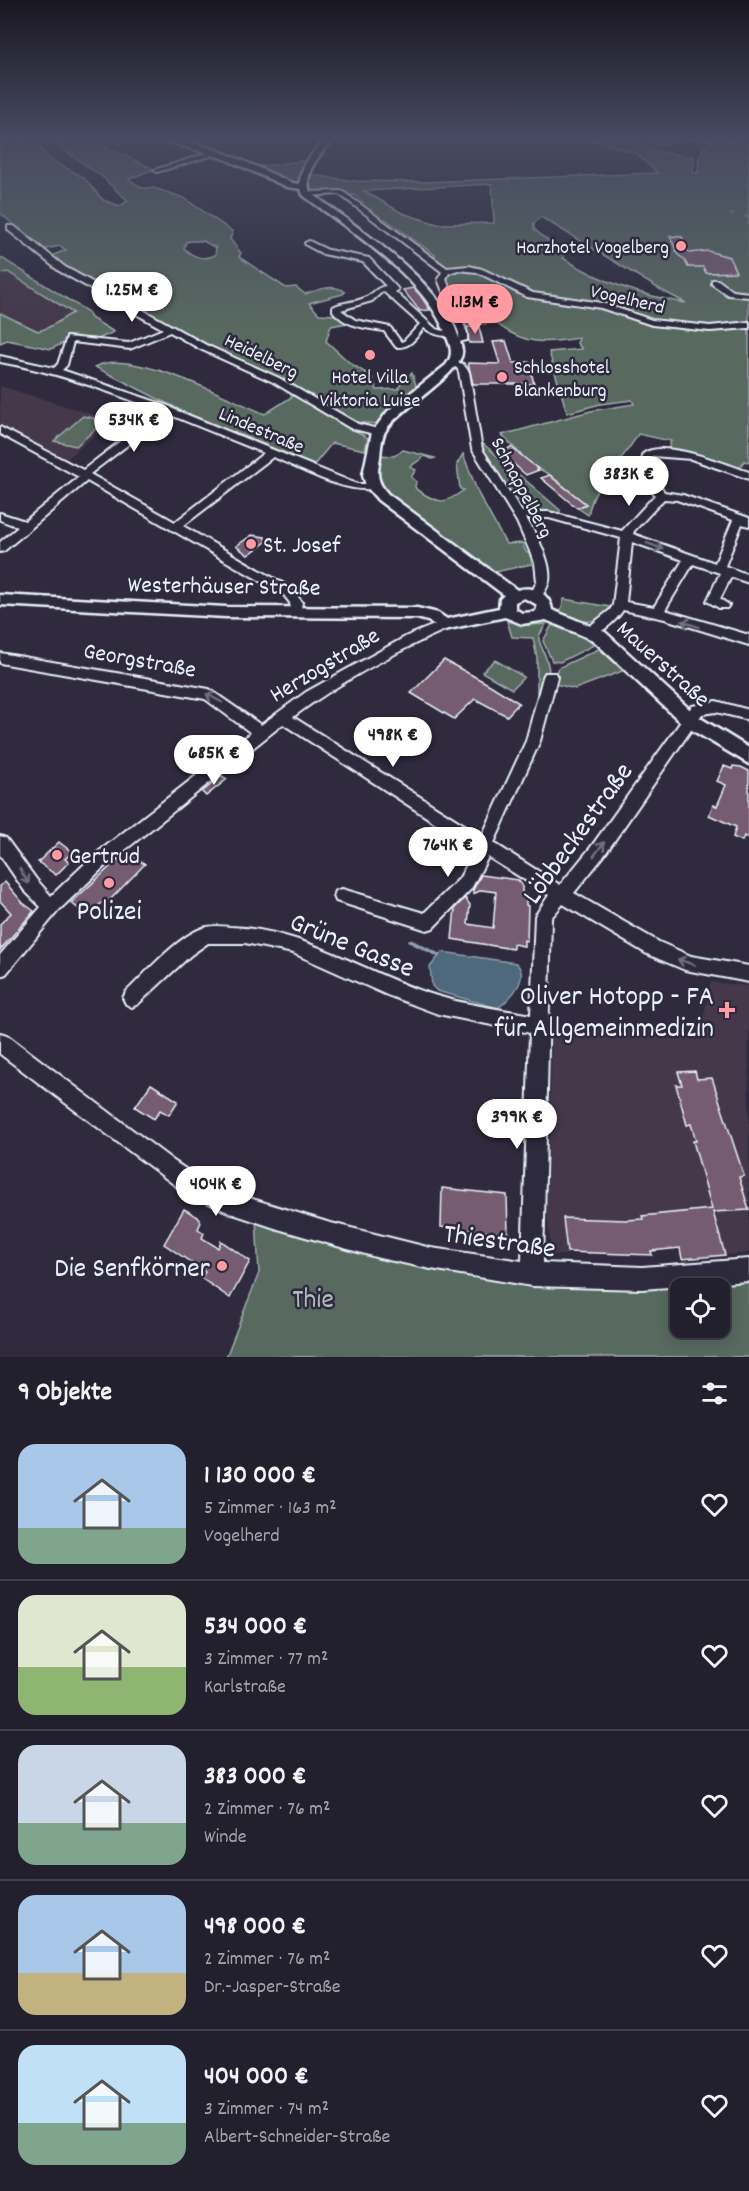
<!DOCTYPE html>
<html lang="de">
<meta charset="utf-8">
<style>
body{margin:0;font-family:Dekko,sans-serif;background:#2b2836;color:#f1f3f6;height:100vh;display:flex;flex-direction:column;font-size:22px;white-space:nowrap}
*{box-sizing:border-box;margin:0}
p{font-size:20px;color:#a3a3aa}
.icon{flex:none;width:33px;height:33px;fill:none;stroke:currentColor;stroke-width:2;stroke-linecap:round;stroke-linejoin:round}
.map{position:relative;height:1357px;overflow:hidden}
.panel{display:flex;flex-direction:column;background:#23202e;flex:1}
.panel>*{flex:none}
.tools{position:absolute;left:670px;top:1278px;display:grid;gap:12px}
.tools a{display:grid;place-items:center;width:60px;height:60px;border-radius:12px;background:#23202e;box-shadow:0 3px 15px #0003,0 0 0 2px #403e4a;font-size:30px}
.price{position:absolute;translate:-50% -51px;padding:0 14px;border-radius:21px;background:#fff;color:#222;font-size:20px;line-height:39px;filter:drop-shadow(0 2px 3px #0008)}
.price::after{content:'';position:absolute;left:50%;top:36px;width:18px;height:14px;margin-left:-9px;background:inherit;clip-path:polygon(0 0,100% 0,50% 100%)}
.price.active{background:#ff9aa2;color:#111}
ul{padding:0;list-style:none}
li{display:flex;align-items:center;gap:18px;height:150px;padding:0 18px}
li+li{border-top:2px solid #403e4a}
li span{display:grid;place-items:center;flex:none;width:168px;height:120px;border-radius:18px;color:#555}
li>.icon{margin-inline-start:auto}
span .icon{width:72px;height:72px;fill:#fffc;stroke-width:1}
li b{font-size:26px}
h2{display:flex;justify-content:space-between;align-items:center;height:72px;padding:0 18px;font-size:26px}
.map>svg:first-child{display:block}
</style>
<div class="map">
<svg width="749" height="1357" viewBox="0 0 749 1357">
<rect width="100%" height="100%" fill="#2f2a3d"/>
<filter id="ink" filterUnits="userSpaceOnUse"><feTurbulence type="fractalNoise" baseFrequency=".0167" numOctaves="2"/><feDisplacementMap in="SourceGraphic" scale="12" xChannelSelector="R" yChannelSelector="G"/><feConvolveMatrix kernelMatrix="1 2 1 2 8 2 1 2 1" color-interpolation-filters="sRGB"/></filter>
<g filter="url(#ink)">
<g fill="#44394c">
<path d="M8,272L74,313L59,319L53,326L38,331L0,313V274Z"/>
<path d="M0,386L111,420L67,459L0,425Z"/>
<path d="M711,982L749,986V1253L682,1259L679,1249L651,1251L652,1255L567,1253V1255H552L547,1215L552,1030L610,1026L699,1038Z"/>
</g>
<g fill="#596961" stroke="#a0adac" stroke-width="1.5" fill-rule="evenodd">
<path d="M0,138H34L48,158L83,177L103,200L120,206L128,201L101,176L47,138H86L154,169L129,179L142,188H154L184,198L233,232L230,239L241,253L239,257L286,288L296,287L305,294C317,290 334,283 345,292L343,294L309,303L319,314L335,315L347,323L331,326L326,341L350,363L372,377L377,390L398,389L403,380L412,373L417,388L377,424L353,422L348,426L368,438L365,450L332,443L314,465L182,411L95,367C128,346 228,399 265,414L301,391L173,327L66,269L49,257L66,250L60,246L42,250L0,213ZM192,241H203L216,248L215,255C204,261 192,257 184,248L186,242Z"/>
<path d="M585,138H627L659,152L694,157L693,173H698C698,156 699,151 712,141L687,139L658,146L638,138H727L749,144V462L744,461L739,469L668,450L671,441L638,434C621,466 596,476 588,515L578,508L586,504L550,475L530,464L502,435L591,411L634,404L632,400L600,404L567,413L549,352L582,349L577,343L579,338C545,343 525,346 496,323L465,325L445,282L449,273L433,258L435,255L385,219H379L360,204L363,202L354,195L348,196L344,193L321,195L288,183L256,167L308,160L314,169L312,175L355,181L424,182L657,173L636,153ZM492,184L494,223L437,224L402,213L364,191ZM541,217L661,290L686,303C642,296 601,282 563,258L565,255L534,229V223Z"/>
<path d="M0,257L88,312L91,318L114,332L98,339L76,337L51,349L7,340L0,343V313L38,331C53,328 60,319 73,313L8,272L0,274Z"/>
<path d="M83,416L105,421L76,446L54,441Z"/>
<path d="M480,441L560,510V513L521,508L482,451Z"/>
<path d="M403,450L435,458L432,459L425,456L410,467L416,470L411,477L416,481L415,487L417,490C439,504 444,505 464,490L460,489L457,464L463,454L478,493L506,544L522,543L526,552L530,554L532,564L495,572L387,494C376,481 374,470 379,455L394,456Z"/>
<path d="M564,599L610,607L613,609C589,627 587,622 560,614Z"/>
<path d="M507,621L527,625L546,624L539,636V640C546,661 558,673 537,692V658L533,638L512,637Z"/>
<path d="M552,625L583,637L594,645L560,662L552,661L543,641Z"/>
<path d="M599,649L625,670L575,689L551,683L558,668Z"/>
<path d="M495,660L524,677L512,689L482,672Z"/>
<path d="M256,1219L386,1257L749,1281V1357H226L259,1273ZM681,1288H720V1328H681Z"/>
</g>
<path fill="#50677b" stroke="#8d9ead" stroke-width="1.5" d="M442,952L516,963C531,977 511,998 498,1008L437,991L432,986L430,967Z"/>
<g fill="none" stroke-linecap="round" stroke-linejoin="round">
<g stroke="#8d9ead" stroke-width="1.5">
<path d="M722,138L728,142L749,147"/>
<path d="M730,214L733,215"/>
<path d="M744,217H749"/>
</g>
<path stroke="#8d9ead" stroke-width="4" d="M410,941L438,955"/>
</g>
<g fill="#745c6f" stroke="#e8f1f8" stroke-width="1.5">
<path d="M670,236L682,237L689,253L708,251L729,257L736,272L706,273L703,267H688L684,259L678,255Z"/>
<path d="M413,288L420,295L430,310L420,311L403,290Z"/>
<path d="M467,327H479L483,343H469Z"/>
<path d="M506,341L513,363L529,362L534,384H473L468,363L500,364L493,342Z"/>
<path d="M511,447L532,464L539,470L526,475L501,453Z"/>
<path d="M550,475L554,479L586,504L577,508L541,478Z"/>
<path d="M252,535L265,537L266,542L248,555L236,546Z"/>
<path d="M444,660L490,685L519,703L507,716L475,699L454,719L411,693Z"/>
<path d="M724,766L732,769L733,766L741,767L749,771V838L744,836L742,841L733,837L736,827L709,815L713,805L717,806L726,785L717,781Z"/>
<path d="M222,776L227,779L206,796L202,792Z"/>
<path d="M59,842L72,852L65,859L69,862L56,875L38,862Z"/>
<path d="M126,852L145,864L107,903L104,901L95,909L89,905L83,912L71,903Z"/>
<path d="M481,875L518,880L522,885V893L526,895V905L528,906L527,941L524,940V946L513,944V949L452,939L455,908L465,898L470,905L468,924L493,928L496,892L482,890L473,894V890Z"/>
<path d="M5,882L23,903L34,911L0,950V924L11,913L0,901V886Z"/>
<path d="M695,1071L697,1079L712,1078L744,1176L739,1177L749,1210L713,1212L725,1255L682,1259L680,1248L651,1251L652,1255L567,1252L563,1218L625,1220L643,1219L642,1216L712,1209L693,1141H696L691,1124L687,1125L676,1085H682L678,1072Z"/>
<path d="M151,1084L178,1101L169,1115L160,1110L154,1119L135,1107Z"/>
<path d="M442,1188L507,1195L508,1234L441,1227Z"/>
<path d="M184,1209L198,1217L201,1222L198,1229L204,1233L202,1238L218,1248L221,1241L250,1261L230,1298L201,1278L205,1272L164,1244Z"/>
</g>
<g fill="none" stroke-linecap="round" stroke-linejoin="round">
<defs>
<g id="minor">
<path d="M215,151L217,154L157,172L154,170Z"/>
<path d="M342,191L447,268L469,266L482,269L533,293L602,303L652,320L710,326L749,322V328L710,331L652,325L601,308L527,297L477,272L458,270L449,273L446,279L467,333V340L452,344V340L459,338V333L438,279L442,272L339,194L307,196L304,194L307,192Z"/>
<path d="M8,226H14L65,267L206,345L279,378L358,424L382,430L383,432L378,435L350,428L273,382L200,349L170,332L130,349L73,342L67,365L62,370L171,407L173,409L357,484H377V488C346,495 302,469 273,457L183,526L291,588L302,602L300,615H292L290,603L283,594L87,481L4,551L0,552V542L18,527L0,520V513L25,521L79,477L0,434V427L83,470L159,411C107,390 55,372 0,362V356L54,368L58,364L67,337L129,343L163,329L59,271L8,230ZM168,414L264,453L175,522L90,474Z"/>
<path d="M309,241L328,250L369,258L397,288L398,290L395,292L436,329L456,334C448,339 432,334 424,328C415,338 411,348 396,347L384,331C365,328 346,327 333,311V307C344,301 358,303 368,296C375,292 377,287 386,286L363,262L323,254L306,245L305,243ZM383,291L420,324L404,341L401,342L390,327L355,320L341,310L372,301Z"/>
<path d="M712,280H718L733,291L749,293V297L728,295L712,284Z"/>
<path d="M452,361L463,364L469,372L482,449L522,512H549L622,531L655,495L647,481L642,455C660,437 727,465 749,472V479L691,459L652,456L658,481L664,492L683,495L749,518V526L742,524L725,566L749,575V583L731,577L720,599L729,605L727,608H719L707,601L720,573L693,564L665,610L749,635V645L665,619L623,610C617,620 598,638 586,635L585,632L586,629L610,610L613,605L621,538L549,518H526C536,535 552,561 549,581C548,587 543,594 540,599H532L530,596L537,581L535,563L517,522L472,449L459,372L457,368L447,364ZM664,499L677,500L733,520L715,563L633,534L634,531ZM632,542L683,560L654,607L626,602Z"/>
<path d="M444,621L449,622L450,625L449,628C395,652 340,682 293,717L482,836L526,741L543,677L545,673H555L557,677L540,741L494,843L560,885L591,847L692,706L716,701L749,710V720L716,712L702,714L603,857L574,893L659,942L691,956L749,966V982L685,970L647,954L563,904L551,918L543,1263L642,1267L749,1259V1281L642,1289L532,1286L431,1269L379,1258L278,1229L230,1213L184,1192L0,1054V1033L7,1035L175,1162L202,1180L230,1192L327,1222L431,1248L522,1261L530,1033L438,1014L387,995L293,953L245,943H208L191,955L138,1004L132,1007L126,1004L123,998L126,992C146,973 177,937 203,928C212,925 221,926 230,927C305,929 367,975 437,996C467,1005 500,1009 531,1015L535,916L549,895L488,857L471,889L433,928L427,930L336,901L334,896L336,891L342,889L424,913L459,879L476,849L283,724L105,866L58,911L6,974L0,976V955L41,907L24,890L0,855V836L6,838L36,879L51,896L93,856L251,733L205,699L0,663V653L209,689L261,725L306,692L407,636Z"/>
</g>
<path id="major" d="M157,138C202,138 251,165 292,183L300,184C300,165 314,151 327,138H334C321,154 303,170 310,192C358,229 452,287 462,350C466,371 399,409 386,430C381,437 381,449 380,457C377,473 376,481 388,494L517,590C534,585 550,594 552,610L605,632L697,716L749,748V764L685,726L593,640L546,620L522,624L505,617L444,630L428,621L417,618L226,617L0,605V595L226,607L417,608L438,613L447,619L499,608L500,599L504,595L378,500L366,486L363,475L372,432L388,411L446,365C454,354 451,347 446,335C425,277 351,232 303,195L301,189L287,187L225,159ZM524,598L536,604L537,609L535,612L522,613L515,609V602Z"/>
</defs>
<use href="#minor" stroke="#e8f1f8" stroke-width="4"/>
<use href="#major" stroke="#e8f1f8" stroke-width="5"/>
<use href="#minor" fill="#2f2a3d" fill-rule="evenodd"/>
<use href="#major" fill="#2f2a3d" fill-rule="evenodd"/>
</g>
<defs><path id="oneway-shaft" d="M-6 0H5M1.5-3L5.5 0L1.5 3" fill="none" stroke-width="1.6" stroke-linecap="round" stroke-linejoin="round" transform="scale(1.5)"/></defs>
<g stroke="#70707e">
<use href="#oneway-shaft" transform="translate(655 546) rotate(20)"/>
<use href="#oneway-shaft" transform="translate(690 624) rotate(-161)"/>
<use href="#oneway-shaft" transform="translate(214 698) rotate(-152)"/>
<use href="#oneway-shaft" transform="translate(599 849) rotate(-54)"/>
<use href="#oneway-shaft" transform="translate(24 876) rotate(59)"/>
<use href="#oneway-shaft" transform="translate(686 962) rotate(-162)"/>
</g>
</g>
<linearGradient id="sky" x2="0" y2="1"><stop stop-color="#1a1722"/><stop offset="0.42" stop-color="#474a62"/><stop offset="1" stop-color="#474a62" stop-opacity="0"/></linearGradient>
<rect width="749" height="328" fill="url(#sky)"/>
<g fill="#ff9aa2" stroke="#2f2a3d" stroke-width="2">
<circle cx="681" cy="246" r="6"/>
<circle cx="370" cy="355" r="6"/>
<circle cx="502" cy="377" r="6"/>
<circle cx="251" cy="544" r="6"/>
<circle cx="57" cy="855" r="6"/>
<circle cx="109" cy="883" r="6"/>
<path d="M724 1001h6v6h6v6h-6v6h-6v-6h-6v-6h6z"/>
<circle cx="222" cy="1266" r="6"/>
</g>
<g text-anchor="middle" stroke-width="5" stroke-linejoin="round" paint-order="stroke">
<g font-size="20" fill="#e8f1f8" stroke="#2f2a3d" text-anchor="end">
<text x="669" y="253">Harzhotel Vogelberg</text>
<text x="514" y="373" text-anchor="start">Schlosshotel<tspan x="514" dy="23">Blankenburg</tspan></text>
<text x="370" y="383" text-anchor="middle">Hotel Villa<tspan x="370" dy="23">Viktoria Luise</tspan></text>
</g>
<g font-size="20" fill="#e8f1f8" stroke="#2f2a3d">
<text transform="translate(628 298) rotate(13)" y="7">Vogelherd</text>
<text transform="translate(262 355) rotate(26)" y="7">Heidelberg</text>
<text transform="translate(262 429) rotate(23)" y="7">Lindestraße</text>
<text transform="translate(523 487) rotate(62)" y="7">Schnappelberg</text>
</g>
<g font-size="24" fill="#e8f1f8" stroke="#2f2a3d" text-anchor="start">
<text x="263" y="552">St. Josef</text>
<text x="69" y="863">Gertrud</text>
</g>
<g font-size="24" fill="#e8f1f8" stroke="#2f2a3d">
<text transform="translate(224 585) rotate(1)" y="8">Westerhäuser Straße</text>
<text transform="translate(140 659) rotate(10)" y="8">Georgstraße</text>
<text transform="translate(664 663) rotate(42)" y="8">Mauerstraße</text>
<text transform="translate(324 664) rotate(-31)" y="8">Herzogstraße</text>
</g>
<g font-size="28" fill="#e8f1f8" stroke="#2f2a3d">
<text transform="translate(576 832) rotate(-54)" y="10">Löbbeckestraße</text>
<text transform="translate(353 943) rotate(22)" y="10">Grüne Gasse</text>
<text transform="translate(500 1239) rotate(8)" y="10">Thiestraße</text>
</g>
<g font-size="28" fill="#e8f1f8" stroke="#2f2a3d" text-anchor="end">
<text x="109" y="919" text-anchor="middle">Polizei</text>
<text x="714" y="1004">Oliver Hotopp - FA<tspan x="714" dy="32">für Allgemeinmedizin</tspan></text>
<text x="210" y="1276">Die Senfkörner</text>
</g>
<g font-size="28" fill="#afbbbc" stroke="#2f2a3d">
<text x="313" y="1307">Thie</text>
</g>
</g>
</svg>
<div class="tools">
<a><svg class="icon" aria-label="locate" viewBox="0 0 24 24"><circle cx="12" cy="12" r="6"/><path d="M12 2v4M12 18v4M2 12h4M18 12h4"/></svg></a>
</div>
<b class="price" style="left:132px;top:323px">1.25M €</b>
<b class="price active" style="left:475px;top:335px">1.13M €</b>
<b class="price" style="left:134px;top:453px">534K €</b>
<b class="price" style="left:629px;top:507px">383K €</b>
<b class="price" style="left:393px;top:768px">498K €</b>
<b class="price" style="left:214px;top:786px">685K €</b>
<b class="price" style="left:448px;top:878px">764K €</b>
<b class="price" style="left:517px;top:1150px">399K €</b>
<b class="price" style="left:216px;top:1217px">404K €</b>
</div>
<section class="panel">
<h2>9 Objekte<svg class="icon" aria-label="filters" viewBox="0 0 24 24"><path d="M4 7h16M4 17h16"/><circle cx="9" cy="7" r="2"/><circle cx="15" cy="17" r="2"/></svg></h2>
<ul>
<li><span style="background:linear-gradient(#a9c7e8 70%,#7fa58c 0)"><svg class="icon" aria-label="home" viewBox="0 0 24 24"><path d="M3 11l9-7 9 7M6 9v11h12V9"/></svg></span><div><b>1 130 000 €</b><p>5 Zimmer · 163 m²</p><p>Vogelherd</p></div><svg class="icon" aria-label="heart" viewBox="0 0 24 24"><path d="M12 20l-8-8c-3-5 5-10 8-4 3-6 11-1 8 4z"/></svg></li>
<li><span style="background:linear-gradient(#dfe7d0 60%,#8fb573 0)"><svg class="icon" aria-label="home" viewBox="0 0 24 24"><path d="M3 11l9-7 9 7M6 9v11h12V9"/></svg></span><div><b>534 000 €</b><p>3 Zimmer · 77 m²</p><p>Karlstraße</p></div><svg class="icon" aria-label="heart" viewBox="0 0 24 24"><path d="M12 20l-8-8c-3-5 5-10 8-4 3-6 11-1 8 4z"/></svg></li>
<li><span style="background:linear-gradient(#c9d6e8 65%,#7fa58c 0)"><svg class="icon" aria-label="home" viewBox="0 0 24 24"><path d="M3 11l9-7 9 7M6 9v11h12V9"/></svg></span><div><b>383 000 €</b><p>2 Zimmer · 76 m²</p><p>Winde</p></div><svg class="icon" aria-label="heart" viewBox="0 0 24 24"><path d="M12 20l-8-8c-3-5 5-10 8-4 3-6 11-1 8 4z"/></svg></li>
<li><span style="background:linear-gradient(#a9c7e8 65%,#c2b280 0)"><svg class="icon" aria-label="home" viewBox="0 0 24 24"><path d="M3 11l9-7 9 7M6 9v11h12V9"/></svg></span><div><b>498 000 €</b><p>2 Zimmer · 76 m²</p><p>Dr.-Jasper-Straße</p></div><svg class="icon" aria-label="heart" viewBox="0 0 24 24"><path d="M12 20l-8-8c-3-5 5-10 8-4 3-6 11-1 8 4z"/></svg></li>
<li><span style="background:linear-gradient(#bfe0f5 65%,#7fa58c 0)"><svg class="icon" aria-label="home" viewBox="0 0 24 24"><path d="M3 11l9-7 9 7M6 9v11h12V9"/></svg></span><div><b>404 000 €</b><p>3 Zimmer · 74 m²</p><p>Albert-Schneider-Straße</p></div><svg class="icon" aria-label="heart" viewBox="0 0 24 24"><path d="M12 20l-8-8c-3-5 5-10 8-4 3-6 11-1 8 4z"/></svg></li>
</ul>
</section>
